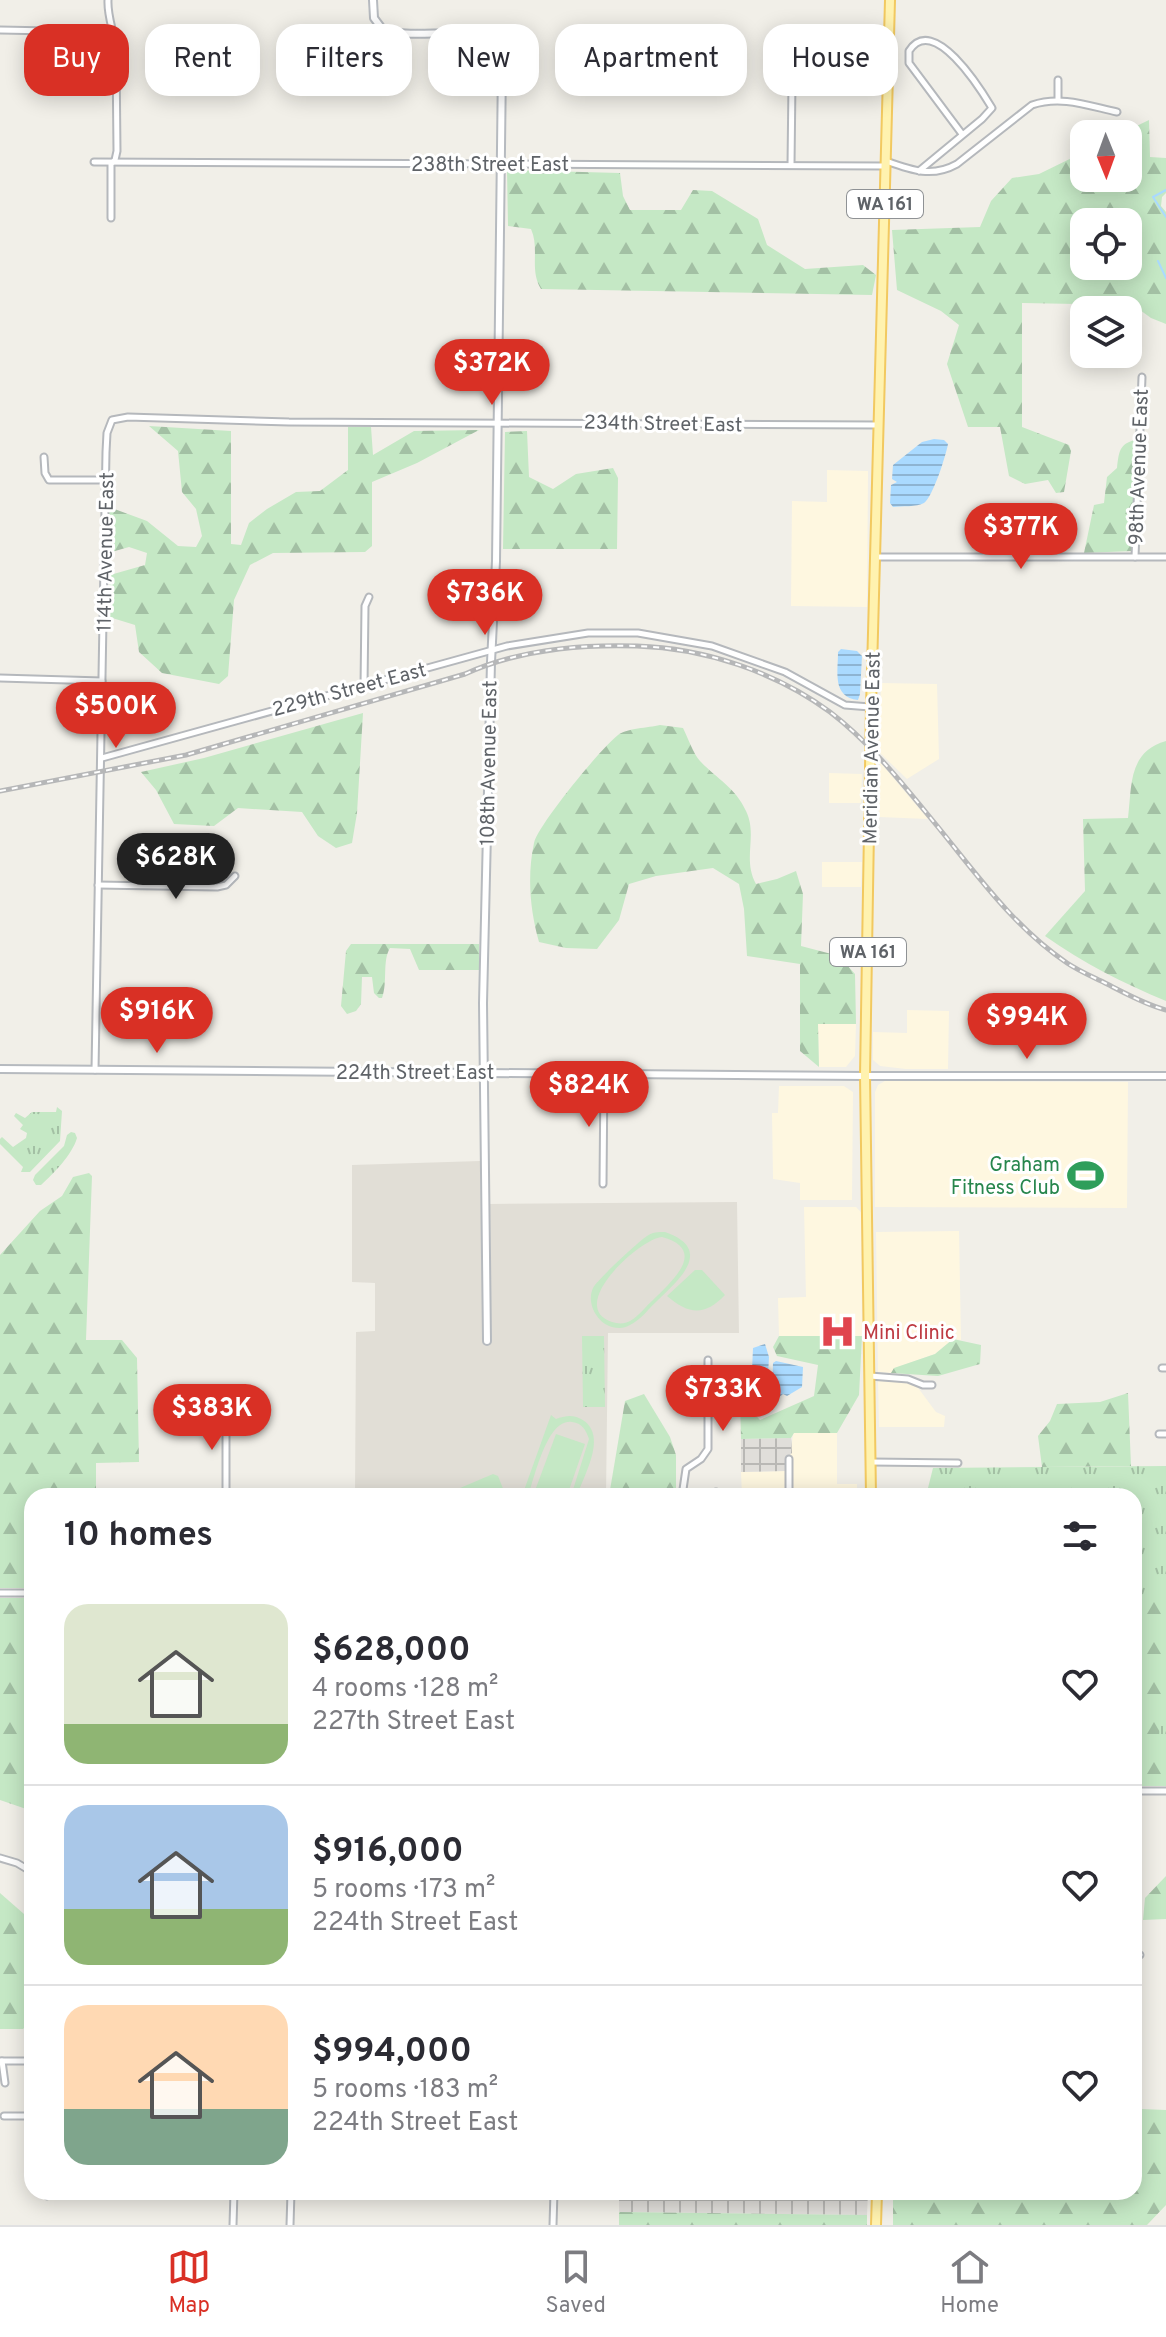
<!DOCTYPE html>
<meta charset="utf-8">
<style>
body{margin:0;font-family:Overpass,sans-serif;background:#f7f7f7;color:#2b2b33;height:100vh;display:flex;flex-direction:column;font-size:30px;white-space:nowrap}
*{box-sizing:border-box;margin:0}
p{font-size:26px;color:#7c7c81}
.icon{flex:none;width:44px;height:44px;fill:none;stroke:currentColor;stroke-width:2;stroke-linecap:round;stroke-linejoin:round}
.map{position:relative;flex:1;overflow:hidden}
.details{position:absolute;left:24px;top:1488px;width:1118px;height:712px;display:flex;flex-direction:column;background:#fff;border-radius:24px;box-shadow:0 4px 20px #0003}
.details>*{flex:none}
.guide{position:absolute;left:24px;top:24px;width:1118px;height:72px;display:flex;gap:16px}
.needle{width:52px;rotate:179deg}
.tools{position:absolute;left:1070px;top:120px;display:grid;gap:16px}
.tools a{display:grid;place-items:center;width:72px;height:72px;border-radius:16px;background:#fff;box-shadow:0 4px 20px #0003;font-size:40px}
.price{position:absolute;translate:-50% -68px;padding:0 18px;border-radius:28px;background:#d93025;color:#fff;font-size:26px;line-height:52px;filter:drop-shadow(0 2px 4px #0008)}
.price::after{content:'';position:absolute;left:50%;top:48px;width:24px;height:18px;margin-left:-12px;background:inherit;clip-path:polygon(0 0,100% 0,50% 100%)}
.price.current{background:#222;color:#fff}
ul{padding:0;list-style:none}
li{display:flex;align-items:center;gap:24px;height:200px;padding:0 40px}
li+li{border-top:2px solid #e1e1e2}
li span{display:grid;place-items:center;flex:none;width:224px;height:160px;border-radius:24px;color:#555}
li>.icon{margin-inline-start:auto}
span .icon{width:96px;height:96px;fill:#fffc;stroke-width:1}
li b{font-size:34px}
h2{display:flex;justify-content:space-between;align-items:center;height:96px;padding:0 40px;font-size:34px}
.tag{padding:0 28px;border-radius:24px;background:#fff;box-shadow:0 4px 20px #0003;font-size:28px;line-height:72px}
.tag.current{background:#d93025;color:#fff}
.tabs{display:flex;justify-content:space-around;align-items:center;height:112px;border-top:2px solid #e1e1e2;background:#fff;font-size:22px;color:#7c7c81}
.tabs a{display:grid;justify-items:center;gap:4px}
.tabs .current{color:#d93025}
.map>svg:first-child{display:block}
</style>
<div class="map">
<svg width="1166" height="2225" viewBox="0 0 1166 2225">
<defs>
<pattern id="industrial-grid" width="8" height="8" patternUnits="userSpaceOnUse" patternTransform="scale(2)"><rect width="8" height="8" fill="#e0deda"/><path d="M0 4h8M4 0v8" fill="none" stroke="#b9b8b5"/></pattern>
<pattern id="grass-tufts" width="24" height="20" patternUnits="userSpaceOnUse" patternTransform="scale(2)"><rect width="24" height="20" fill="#c5e8c5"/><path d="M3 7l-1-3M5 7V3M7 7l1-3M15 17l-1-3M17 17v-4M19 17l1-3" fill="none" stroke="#a3c0a4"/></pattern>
<pattern id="forest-firs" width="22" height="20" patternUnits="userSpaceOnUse" patternTransform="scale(2)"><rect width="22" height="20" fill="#c5e8c5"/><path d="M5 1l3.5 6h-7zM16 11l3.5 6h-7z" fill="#a3c0a4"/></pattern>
<pattern id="water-rules" width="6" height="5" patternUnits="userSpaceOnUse" patternTransform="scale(2)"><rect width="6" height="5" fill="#aadaff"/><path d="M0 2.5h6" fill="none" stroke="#8eb4d2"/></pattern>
</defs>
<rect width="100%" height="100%" fill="#f1efe8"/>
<g fill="#fef7e0">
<path d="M827,470L868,471L867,607L791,606L792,501L827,502Z"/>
<path d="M881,683L937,684L939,759L907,779L879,752Z"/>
<path d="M880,762L928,819L879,817Z"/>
<path d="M829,773L862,774L861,803H829Z"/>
<path d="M822,862H862L861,887H822Z"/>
<path d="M907,1010L949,1011L948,1069H906L880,1066L873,1060V1032L907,1033Z"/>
<path d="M818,1023L856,1024L855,1056L846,1067H819Z"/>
<path d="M885,1081L1128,1082L1127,1208L875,1207V1092L878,1085Z"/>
<path d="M779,1086H844L853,1092L852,1200H800V1183L773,1179L772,1113H778Z"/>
<path d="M804,1207H856L861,1212L862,1336H779L778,1298L806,1297Z"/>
<path d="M959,1231L961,1340L953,1339L935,1354L895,1368L891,1373L878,1372L876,1232Z"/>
<path d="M878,1381L908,1382L916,1385L936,1412L945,1416L944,1427H879Z"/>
<path d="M793,1433H837V1484H857V1496H742L741,1472L786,1471V1458L791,1453Z"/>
</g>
<g fill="url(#industrial-grid)">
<path d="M791,1438L792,1453L786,1458V1471L741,1472V1439Z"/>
<path d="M619,2192H868L867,2215L619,2212Z"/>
</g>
<path fill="#e1ded6" d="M480,1161L483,1333H491L490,1204L737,1202L739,1333H608L606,1496H355L356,1332L375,1331V1283L352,1282V1165Z"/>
<g fill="url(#grass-tufts)">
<path d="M57,1107L62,1111L60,1141L30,1172H21L23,1167L0,1144V1139L2,1137L13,1147L26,1138L27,1133L20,1129L23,1125L14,1116L16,1113L25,1118L32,1112H56Z"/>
<path d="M71,1132L75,1133L77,1138C72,1155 54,1173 41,1185H36L33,1180L35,1175L64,1146L67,1135Z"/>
<path d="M582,1336H604L605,1407H583Z"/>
<path d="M1166,1466V1786H1134V1496H926L933,1468Z"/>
</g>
<g fill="url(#forest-firs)" fill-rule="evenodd">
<path d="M1149,120L1150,157L1166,158V193L1162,197L1161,206L1166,212V324L1151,318L1133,305L1022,303V427L1069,445L1071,451L1064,492L1056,493L1048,480L1025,484L1009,476L1000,427H968L947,364L959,325L941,311L897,290L892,230L980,227L991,201L1012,178L1039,174L1084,152V178H1128V134H1120ZM1084,222H1128V266H1084Z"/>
<path d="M507,170L620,173L623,196L630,210H681L693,190L712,191L758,219L767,245L805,269L863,265L876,275L872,295L541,289C529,270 540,249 531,229L508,226Z"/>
<path d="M149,426L231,431V544L241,545L249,523L267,509L296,492L320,491L348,470V427H371L373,455L414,431L479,430L417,463L372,482V546L365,552L273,553L250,565L234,600L228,676L219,684L162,673L139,652L135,625L109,617L110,575L145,565L147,553L129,547L108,553L109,507L147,521L178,546L196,547L202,536L196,509L182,492L178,451Z"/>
<path d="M527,431L529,477L553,489L576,474L613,468L618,478L617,549H503L505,432Z"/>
<path d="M1135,440L1132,551L1084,553L1094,505L1104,503L1107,477L1117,468C1119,452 1119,444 1135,440Z"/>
<path d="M363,713L357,813L352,843L336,848L318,836L302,812L238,808L214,826L174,824L156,790L141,772L204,758Z"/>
<path d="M660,725L683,728C688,738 693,753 700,761C717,779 735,787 746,811C758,836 742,858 756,884L777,879L796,871L803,894L801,946L839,956L855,974L856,1024H818L819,1067L800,1051V964L747,956L744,909L739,884L713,868L656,876L629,884L619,920L597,949L566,948L539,942C530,910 527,876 534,843C538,825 601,748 618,735C627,728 648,728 660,725Z"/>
<path d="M1166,741V1001C1123,983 1083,963 1045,936L1085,891L1083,819L1128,818C1132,785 1128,752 1166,741Z"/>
<path d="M351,944H479V970H419L410,949L390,948C382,961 388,982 382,998H379L374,993L372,977H362L361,1004L356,1011L347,1014L341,1006L346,951Z"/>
<path d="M89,1173L92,1176L86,1340H122L137,1358L139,1462L96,1463V1496H32V1588H0V1255L40,1211L62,1196L73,1177Z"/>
<path d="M779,1336H862L859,1395L837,1433H794L791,1438L741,1439L740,1398L760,1420L814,1396L818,1365L777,1356L773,1347Z"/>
<path d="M953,1339L981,1345L980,1364L938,1376L891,1373L894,1368L935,1354Z"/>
<path d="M1128,1393L1131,1466L1042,1467L1038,1436L1050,1421L1057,1404L1100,1402Z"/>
<path d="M644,1394L670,1437L676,1455V1496H609L625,1401Z"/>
<path d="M1166,1592V1721L1160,1723L1158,1749L1161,1760L1166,1762V1780H1134V1728H1136L1134,1597Z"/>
<path d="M0,1598H32V1811L0,1800Z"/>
<path d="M1166,1876V1919L1143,1920L1145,1898Z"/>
<path d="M0,1893L32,1921V2020L23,2029H0Z"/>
<path d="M1134,2069L1140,2071L1141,2109L1166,2110V2205L1147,2225H893V2192H1134Z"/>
<path d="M619,2212L867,2215V2225H619Z"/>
</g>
<g fill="#c5e8c5" fill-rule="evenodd">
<path d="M665,1232C714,1249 680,1279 658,1300C649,1308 641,1320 630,1325C625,1328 619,1329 612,1327C597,1323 586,1303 593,1288C597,1280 638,1242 647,1236C652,1232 658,1232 665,1232ZM662,1237C709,1250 671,1282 653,1300C646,1306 639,1316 630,1321C625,1324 618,1324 612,1322C565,1306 641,1238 662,1237Z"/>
<path d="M695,1270H702L725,1295C705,1316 689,1315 667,1296Z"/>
<path d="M551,1415L556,1419C564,1416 573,1414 581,1419C609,1434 584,1475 577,1496H571L589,1439C586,1430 582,1423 572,1422C547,1418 535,1477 528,1496H522Z"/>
<path d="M556,1434L585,1444L567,1496H533Z"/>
<path d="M493,1474L498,1476L506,1496H456L453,1491Z"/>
<path d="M1060,1484L1071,1487L1075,1496H977L984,1489L990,1487Z"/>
</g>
<g fill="url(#water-rules)">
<path d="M934,439L944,440L948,444C946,455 933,497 924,503C917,507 901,506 893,507L890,503L891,485L897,482L892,479L893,465L922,442Z"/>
<path d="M841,649L857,651L862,656L860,694L858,700C832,697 838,672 838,652Z"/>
<path d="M765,1344L769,1357L767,1394H751L753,1348Z"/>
<path d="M776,1361L803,1367L802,1387L787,1396L783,1394L769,1406L755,1405L753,1399H769L772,1394L773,1363Z"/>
</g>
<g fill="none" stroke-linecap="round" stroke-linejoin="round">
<g stroke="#aadaff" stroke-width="2">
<path d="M1166,190L1153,197L1166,217"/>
<path d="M1158,261L1166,278"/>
</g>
<defs>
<g id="street">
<path d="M108,0C107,19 116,35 116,54L117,151L115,160L111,164V218"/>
<path d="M0,30L102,32L108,35L115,54"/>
<path d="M1058,100V80"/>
<path d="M886,161C911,170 932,178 957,164L1032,105C1061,95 1089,106 1117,112"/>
<path d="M94,162L885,166"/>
<path d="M791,165L792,82"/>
<path d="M919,171L982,119L992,108C980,88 933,13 909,51V63L962,134"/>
<path d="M44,457L45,473L49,480H106"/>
<path d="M876,557H1166"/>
<path d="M1135,557L1142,377"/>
<path d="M0,678L102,681"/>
<path d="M364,686L365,606L369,597"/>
<path d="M102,758L507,646L588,633H638L712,646L785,672L845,705L870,707"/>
<path d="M98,885L217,887L226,885L235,876"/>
<path d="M95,1070L106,452L107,433L112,420L128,417L289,422L878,425"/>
<path d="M603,1184L604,1073"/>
<path d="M1162,1368H1166"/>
<path d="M870,1376L908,1379L923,1385H932"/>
<path d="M226,1408V1496"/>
<path d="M1159,1434H1166"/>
<path d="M871,1462L958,1463"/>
<path d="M716,1492V1496"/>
<path d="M157,1494H226"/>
<path d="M682,1496L686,1469L701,1459L708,1449V1360"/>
<path d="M789,1496V1459"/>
<path d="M0,1593H32"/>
<path d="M1134,1791H1166"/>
<path d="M0,1858L17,1863L32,1872"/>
<path d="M1134,1953L1140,1955"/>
<path d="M0,2061H32"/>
<path d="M2,2061L5,2083"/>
<path d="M4,2116H32"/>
<path d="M46,2192L47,2196"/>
<path d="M233,2225L234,2192"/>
<path d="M290,2225L291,2192"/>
<path d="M553,2225L554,2192"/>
</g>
<g id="secondary">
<path d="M373,0L374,18L383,30C411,40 475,25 494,42C501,48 501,56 502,65L496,561L491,662L483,1003L487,1341"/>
<path d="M0,1069L865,1076H1166"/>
</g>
<g id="primary">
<path d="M871,1496L865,1076L871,707L890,0"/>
<path d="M876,2225L877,2192"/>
</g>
</defs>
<use href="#street" stroke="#b5b8bc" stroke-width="9"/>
<use href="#secondary" stroke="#b6babf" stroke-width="10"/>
<use href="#primary" stroke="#f2c960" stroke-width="12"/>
<use href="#street" stroke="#fff" stroke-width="5"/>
<use href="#secondary" stroke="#fff" stroke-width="6"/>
<use href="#primary" stroke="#fff2af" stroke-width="8"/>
<defs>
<path id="rail" d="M0,791L186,755L465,674C518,650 578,644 637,646C704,648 776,672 830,712C872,744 905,787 938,827C978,876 1014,927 1067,963C1079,971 1093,977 1105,983C1125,993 1144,1004 1166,1010"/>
</defs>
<use href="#rail" stroke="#b6b7b8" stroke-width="5"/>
<use href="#rail" stroke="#fff" stroke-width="2" stroke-dasharray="6" stroke-linecap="butt"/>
</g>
<defs>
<symbol id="stadium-bare" viewBox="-9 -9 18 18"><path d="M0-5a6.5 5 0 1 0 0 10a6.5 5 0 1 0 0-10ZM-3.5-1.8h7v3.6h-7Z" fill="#2e9e5b" stroke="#fff" stroke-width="2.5" paint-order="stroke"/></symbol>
<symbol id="hospital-bare" viewBox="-9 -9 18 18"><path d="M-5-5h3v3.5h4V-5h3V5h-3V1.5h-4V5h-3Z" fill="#e0444e" stroke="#fff" stroke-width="2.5" paint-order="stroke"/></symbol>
</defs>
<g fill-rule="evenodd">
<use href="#stadium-bare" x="1060" y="1150" width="51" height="51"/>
<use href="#hospital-bare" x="812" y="1306" width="51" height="51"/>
</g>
<g text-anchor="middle" stroke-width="6" stroke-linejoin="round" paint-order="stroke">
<g fill="#fff" stroke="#8f9295" stroke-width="2">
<rect x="847" y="190" width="76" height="28" rx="6"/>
<rect x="830" y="938" width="76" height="28" rx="6"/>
</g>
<g font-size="18" font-weight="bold" fill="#5f6368">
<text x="885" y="210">WA 161</text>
<text x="868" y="958">WA 161</text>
</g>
<g font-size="20" fill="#5f6368" stroke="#fff">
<text x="490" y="171">238th Street East</text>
<text transform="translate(663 423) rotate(1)" y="7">234th Street East</text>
<text transform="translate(1138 467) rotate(-88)" y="7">98th Avenue East</text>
<text transform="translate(105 552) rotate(-89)" y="7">114th Avenue East</text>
<text transform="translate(349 689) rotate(-15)" y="7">229th Street East</text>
<text transform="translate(871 748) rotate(-89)" y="7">Meridian Avenue East</text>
<text transform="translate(488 763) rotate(-89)" y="7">108th Avenue East</text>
<text x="415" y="1079">224th Street East</text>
</g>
<g font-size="20" fill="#27864d" stroke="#fff" text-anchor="end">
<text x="1060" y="1171">Graham<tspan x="1060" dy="23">Fitness Club</tspan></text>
</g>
<g font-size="20" fill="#be3a42" stroke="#fff" text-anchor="start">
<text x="863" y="1339">Mini Clinic</text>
</g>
</g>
</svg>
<div class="tools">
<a><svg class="needle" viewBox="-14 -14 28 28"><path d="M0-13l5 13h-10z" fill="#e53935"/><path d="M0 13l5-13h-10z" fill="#7c7c81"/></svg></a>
<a><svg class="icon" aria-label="locate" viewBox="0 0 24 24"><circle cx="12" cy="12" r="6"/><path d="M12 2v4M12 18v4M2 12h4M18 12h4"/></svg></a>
<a><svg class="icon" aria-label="layers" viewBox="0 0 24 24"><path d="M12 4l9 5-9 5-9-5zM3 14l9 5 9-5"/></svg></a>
</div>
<b class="price" style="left:492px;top:407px">$372K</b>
<b class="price" style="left:1021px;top:571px">$377K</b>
<b class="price" style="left:485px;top:637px">$736K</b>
<b class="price" style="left:116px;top:750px">$500K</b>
<b class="price current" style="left:176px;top:901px">$628K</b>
<b class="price" style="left:157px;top:1055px">$916K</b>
<b class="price" style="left:1027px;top:1061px">$994K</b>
<b class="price" style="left:589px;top:1129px">$824K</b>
<b class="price" style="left:723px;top:1433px">$733K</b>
<b class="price" style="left:212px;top:1452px">$383K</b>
<div class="guide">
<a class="tag current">Buy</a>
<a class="tag">Rent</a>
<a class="tag">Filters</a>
<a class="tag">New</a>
<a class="tag">Apartment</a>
<a class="tag">House</a>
</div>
<section class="details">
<h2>10 homes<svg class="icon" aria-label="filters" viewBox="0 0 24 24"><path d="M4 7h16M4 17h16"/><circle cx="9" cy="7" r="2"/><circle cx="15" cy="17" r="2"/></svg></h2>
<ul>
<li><span style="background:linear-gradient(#dfe7d0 75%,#8fb573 0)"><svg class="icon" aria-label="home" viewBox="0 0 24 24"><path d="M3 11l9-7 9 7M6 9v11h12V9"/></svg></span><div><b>$628,000</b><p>4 rooms · 128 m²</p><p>227th Street East</p></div><svg class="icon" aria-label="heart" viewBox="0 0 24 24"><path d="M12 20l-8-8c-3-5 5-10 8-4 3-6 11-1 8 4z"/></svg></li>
<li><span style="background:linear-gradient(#a9c7e8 65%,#8fb573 0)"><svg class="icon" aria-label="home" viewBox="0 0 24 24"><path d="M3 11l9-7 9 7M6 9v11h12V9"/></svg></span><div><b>$916,000</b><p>5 rooms · 173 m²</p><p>224th Street East</p></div><svg class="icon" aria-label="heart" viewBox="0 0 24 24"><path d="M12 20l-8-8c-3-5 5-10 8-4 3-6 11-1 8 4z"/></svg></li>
<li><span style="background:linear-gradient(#ffd9b3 65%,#7fa58c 0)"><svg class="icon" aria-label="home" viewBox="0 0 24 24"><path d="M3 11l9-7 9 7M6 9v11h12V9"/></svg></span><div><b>$994,000</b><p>5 rooms · 183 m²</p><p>224th Street East</p></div><svg class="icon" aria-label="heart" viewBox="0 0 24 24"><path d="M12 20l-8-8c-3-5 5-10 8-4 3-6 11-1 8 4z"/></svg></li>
</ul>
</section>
</div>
<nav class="tabs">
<a class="current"><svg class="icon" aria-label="map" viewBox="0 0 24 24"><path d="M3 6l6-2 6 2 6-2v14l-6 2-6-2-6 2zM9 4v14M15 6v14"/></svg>Map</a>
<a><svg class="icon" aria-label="saved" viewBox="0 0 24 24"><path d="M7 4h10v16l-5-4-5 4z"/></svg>Saved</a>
<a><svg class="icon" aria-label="home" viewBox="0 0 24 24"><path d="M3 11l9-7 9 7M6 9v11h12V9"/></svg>Home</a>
</nav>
